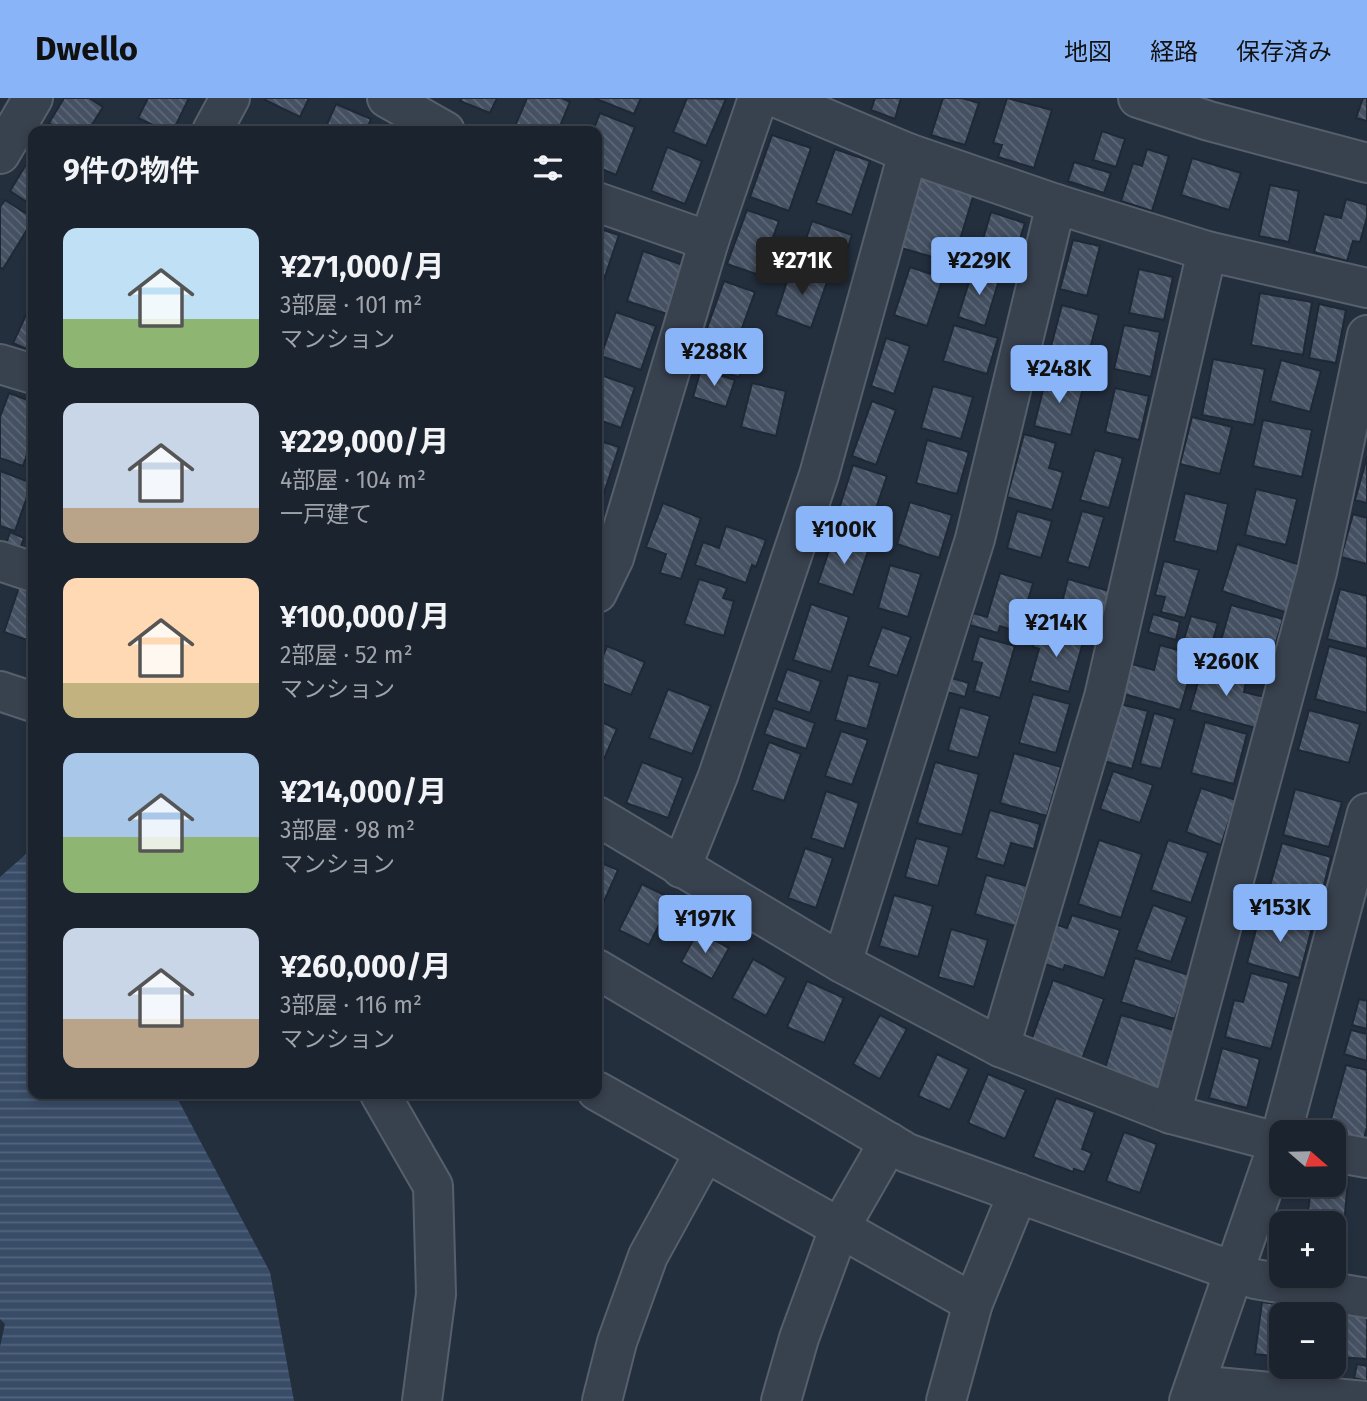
<!DOCTYPE html>
<html lang="ja">
<meta charset="utf-8">
<style>
body{margin:0;font-family:"Fira Sans","Noto Sans JP",sans-serif;background:#282f3a;color:#f1f3f6;height:100vh;display:flex;flex-direction:column;font-size:26px;white-space:nowrap}
*{box-sizing:border-box;margin:0}
p{font-size:23px;color:#a0a4aa}
.icon{flex:none;width:38px;height:38px;fill:none;stroke:currentColor;stroke-width:2;stroke-linecap:round;stroke-linejoin:round}
.map{position:relative;flex:1;overflow:hidden}
.details{position:absolute;left:28px;top:28px;width:574px;height:973px;display:flex;flex-direction:column;background:#1b232e;border-radius:14px;box-shadow:0 4px 10px #0003,0 0 0 2px #39404a}
.details>*{flex:none}
.needle{width:46px;rotate:110deg}
.controls{position:absolute;left:1269px;top:1022px;display:grid;gap:14px}
.controls a{display:grid;place-items:center;width:77px;height:77px;border-radius:14px;background:#1b232e;box-shadow:0 4px 10px #0003,0 0 0 2px #39404a;font-size:35px}
.price{position:absolute;translate:-50% -60px;padding:0 16px;border-radius:7px;background:#8ab4f8;color:#111;font-size:23px;line-height:46px;filter:drop-shadow(0 2px 4px #0008)}
.price::after{content:'';position:absolute;left:50%;top:42px;width:21px;height:16px;margin-left:-10px;background:inherit;clip-path:polygon(0 0,100% 0,50% 100%)}
.price.on{background:#222;color:#fff}
ul{padding:0;list-style:none}
li{display:flex;align-items:center;gap:21px;height:175px;padding:0 35px}
li span{display:grid;place-items:center;flex:none;width:196px;height:140px;border-radius:14px;color:#555}
li>.icon{margin-inline-start:auto}
span .icon{width:84px;height:84px;fill:#fffc;stroke-width:1}
li b{font-size:30px}
h2{display:flex;justify-content:space-between;align-items:center;height:84px;padding:0 35px;font-size:30px}
header{display:flex;align-items:center;gap:42px;box-sizing:border-box;height:98px;padding:0 35px;background:#8ab4f8;color:#111}
header strong{font-size:33px}
nav{display:flex;gap:38px;margin-inline-start:auto;font-size:24px}
.map>svg:first-child{display:block}
</style>
<header>
<strong>Dwello</strong>
<nav><a>地図</a><a>経路</a><a>保存済み</a></nav>
</header>
<div class="map">
<svg width="1367" height="1303" viewBox="0 0 1367 1303">
<defs>
<pattern id="water-rules" width="6" height="5" patternUnits="userSpaceOnUse" patternTransform="scale(1.75)"><rect width="6" height="5" fill="#394c67"/><path d="M0 2.5h6" fill="none" stroke="#53647b"/></pattern>
<pattern id="building-back-hatch" width="6" height="6" patternUnits="userSpaceOnUse" patternTransform="scale(1.75)"><rect width="6" height="6" fill="#455162"/><path d="M-1 5l2 2M0 0l6 6M5-1l2 2" fill="none" stroke="#5d6877"/></pattern>
</defs>
<rect width="100%" height="100%" fill="#242f3e"/>
<path fill="url(#water-rules)" d="M33,750V996H175L270,1174L294,1303H0V1249L5,1226L0,1221V779Z"/>
<g fill="url(#building-back-hatch)" stroke="#1f2835" stroke-width="2">
<path d="M64,0H89L103,9L88,33H63L49,25Z"/>
<path d="M148,0H189L173,33H166L138,20Z"/>
<path d="M266,0H309L300,19L265,2Z"/>
<path d="M462,0H497L490,15L460,3Z"/>
<path d="M527,0H562L570,4L558,33H529L515,28Z"/>
<path d="M594,0H641L634,16Z"/>
<path d="M687,0L726,1L706,48L673,34Z"/>
<path d="M875,0H901L895,21L871,12Z"/>
<path d="M943,0H962L979,5L965,47L931,37Z"/>
<path d="M1007,0L1052,12L1034,70L998,59L1002,47L993,45Z"/>
<path d="M1363,0H1367V23L1356,20Z"/>
<path d="M336,6L371,21L366,33H324Z"/>
<path d="M600,15L635,29L616,77L597,69V33H593Z"/>
<path d="M1102,33L1125,41L1116,69L1093,62Z"/>
<path d="M772,37L811,50L789,113L750,99Z"/>
<path d="M667,49L702,63L685,106L651,93Z"/>
<path d="M835,51L870,63L852,117L816,105Z"/>
<path d="M1147,51L1169,58L1152,113L1121,103L1133,65L1142,68Z"/>
<path d="M33,55V108L10,93Z"/>
<path d="M1192,60L1241,75L1229,112L1181,97Z"/>
<path d="M1074,64L1111,75L1104,95L1068,83Z"/>
<path d="M920,72L976,89L953,165L898,149Z"/>
<path d="M1270,87L1299,93L1289,144L1259,138Z"/>
<path d="M1346,101L1367,107V119L1360,144L1353,143L1347,163L1314,154L1324,116L1341,120Z"/>
<path d="M5,102L33,120V122L3,171L0,169V109Z"/>
<path d="M747,112L779,123L759,177L727,166Z"/>
<path d="M991,114L1025,125L1010,172L977,161Z"/>
<path d="M812,123L852,137L839,176L799,162Z"/>
<path d="M597,130L619,137L601,190L597,189Z"/>
<path d="M1073,142L1100,148L1087,198L1060,191Z"/>
<path d="M643,153L683,167L667,216L627,203Z"/>
<path d="M792,168L828,181L811,230L776,217Z"/>
<path d="M910,169L943,180L927,228L894,217Z"/>
<path d="M973,171L1000,179L985,228L958,219Z"/>
<path d="M1139,171L1173,179L1164,222L1129,215Z"/>
<path d="M724,183L755,194L737,244L706,233Z"/>
<path d="M1260,195L1312,204L1303,257L1251,247Z"/>
<path d="M31,206L33,207V254L13,245Z"/>
<path d="M1319,206L1346,212L1336,265L1309,260Z"/>
<path d="M1062,207L1099,217L1087,262L1050,252Z"/>
<path d="M616,214L656,228L641,272L601,258Z"/>
<path d="M954,227L998,240L987,276L943,263Z"/>
<path d="M1124,227L1160,234L1151,279L1114,271Z"/>
<path d="M886,240L910,248L894,296L871,288Z"/>
<path d="M714,253L744,262L739,279L709,270Z"/>
<path d="M1213,261L1265,271L1254,327L1202,317Z"/>
<path d="M1281,262L1321,273L1310,314L1270,303Z"/>
<path d="M701,271L735,282L726,309L693,299Z"/>
<path d="M598,276L635,289L621,330L597,321Z"/>
<path d="M1047,276L1084,286L1071,337L1034,328Z"/>
<path d="M752,285L786,293L776,338L741,329Z"/>
<path d="M933,288L973,299L961,341L921,330Z"/>
<path d="M1115,290L1149,298L1139,342L1105,334Z"/>
<path d="M9,295L33,304V340L23,368L0,360V319Z"/>
<path d="M872,303L896,312L876,367L852,358Z"/>
<path d="M1192,319L1232,329L1220,376L1180,366Z"/>
<path d="M1263,322L1312,332L1302,379L1253,368Z"/>
<path d="M1024,336L1056,345L1049,370L1063,374L1052,412L1007,399Z"/>
<path d="M597,342L619,349L602,401L597,399Z"/>
<path d="M927,342L969,354L957,396L916,385Z"/>
<path d="M1095,352L1123,360L1109,410L1080,402Z"/>
<path d="M1367,359V405L1355,402Z"/>
<path d="M853,367L887,378L870,428L837,417Z"/>
<path d="M0,373L32,385L15,433L0,428Z"/>
<path d="M1256,391L1297,401L1286,447L1245,437Z"/>
<path d="M1185,395L1228,406L1217,454L1174,443Z"/>
<path d="M910,404L952,417L939,460L897,446Z"/>
<path d="M663,405L701,420L681,481L660,475L666,456L646,449Z"/>
<path d="M1017,413L1052,423L1041,460L1007,450Z"/>
<path d="M1082,413L1104,419L1089,470L1067,464Z"/>
<path d="M1353,416L1367,420V466L1341,459Z"/>
<path d="M726,428L766,442L756,469L752,467L746,485L695,467L703,444L719,450Z"/>
<path d="M10,434L24,440L20,451L6,446Z"/>
<path d="M834,438L869,450L853,497L818,485Z"/>
<path d="M1237,446L1306,469L1291,516L1222,493Z"/>
<path d="M1164,463L1199,472L1185,520L1161,514L1165,499L1155,497Z"/>
<path d="M890,467L921,476L908,519L878,510Z"/>
<path d="M1000,475L1033,485L1019,534L1000,528L998,535L970,527L973,515L987,519Z"/>
<path d="M699,481L727,490L723,500L734,503L724,538L684,526Z"/>
<path d="M1068,481L1109,493L1100,527L1059,516Z"/>
<path d="M19,489L33,493V544L4,534Z"/>
<path d="M1340,491L1367,498V551L1327,541Z"/>
<path d="M811,506L849,519L831,574L793,562Z"/>
<path d="M1231,507L1283,521L1268,572L1217,557Z"/>
<path d="M1153,516L1180,524L1176,542L1148,534Z"/>
<path d="M1191,518L1218,525L1211,549L1184,541Z"/>
<path d="M1039,528L1084,541L1069,594L1030,583L1039,551L1033,549Z"/>
<path d="M882,529L911,539L897,578L868,568Z"/>
<path d="M979,538L1015,548L1000,600L974,593L982,565L972,563Z"/>
<path d="M1160,547L1196,557L1180,612L1124,596L1132,566L1154,572Z"/>
<path d="M607,548L645,564L631,597L597,583V572Z"/>
<path d="M1329,548L1367,559V615L1315,601Z"/>
<path d="M1203,567L1247,579L1244,594L1264,599L1256,630L1190,612Z"/>
<path d="M787,571L821,583L810,615L776,603Z"/>
<path d="M848,577L880,585L867,631L835,622Z"/>
<path d="M948,579L969,585L965,599L944,593Z"/>
<path d="M668,591L711,608L692,656L649,640Z"/>
<path d="M1033,596L1070,606L1056,655L1019,645Z"/>
<path d="M1120,606L1148,613L1132,671L1104,663Z"/>
<path d="M960,609L990,618L978,660L948,652Z"/>
<path d="M774,610L815,625L806,651L764,636Z"/>
<path d="M1309,612L1360,626L1349,665L1298,652Z"/>
<path d="M1154,615L1175,621L1161,671L1140,666Z"/>
<path d="M597,622L617,631L597,677Z"/>
<path d="M1205,624L1247,636L1234,686L1191,675Z"/>
<path d="M841,633L868,642L852,687L825,678Z"/>
<path d="M769,644L801,656L784,703L752,692Z"/>
<path d="M1014,655L1061,669L1047,718L1000,705Z"/>
<path d="M642,664L683,680L668,720L626,705Z"/>
<path d="M935,664L979,676L962,737L917,725Z"/>
<path d="M1113,673L1153,687L1140,725L1100,711Z"/>
<path d="M1201,690L1236,702L1221,747L1186,734Z"/>
<path d="M1295,691L1342,704L1329,749L1283,737Z"/>
<path d="M826,693L859,705L844,751L811,740Z"/>
<path d="M990,712L1040,726L1034,751L1011,745L1004,768L976,760Z"/>
<path d="M916,740L949,749L938,788L905,779Z"/>
<path d="M1099,742L1142,756L1121,820L1078,806Z"/>
<path d="M1168,742L1208,755L1191,805L1151,792Z"/>
<path d="M1282,745L1331,759L1317,815L1266,802Z"/>
<path d="M805,750L833,760L816,810L788,800Z"/>
<path d="M597,763L618,772L598,817H597Z"/>
<path d="M986,777L1027,788L1015,828L975,816Z"/>
<path d="M642,786L672,801L649,847L619,832Z"/>
<path d="M894,797L933,808L918,859L879,848Z"/>
<path d="M1153,807L1187,819L1171,864L1136,852Z"/>
<path d="M1261,813L1313,826L1299,880L1247,865Z"/>
<path d="M1072,817L1120,832L1104,880L1065,867L1063,872L1036,863L1048,824L1067,830Z"/>
<path d="M951,831L988,842L974,889L938,879Z"/>
<path d="M698,833L729,850L712,881L681,864Z"/>
<path d="M1135,860L1189,877L1175,921L1121,904Z"/>
<path d="M753,861L786,880L766,918L732,900Z"/>
<path d="M1251,875L1289,885L1271,951L1225,939L1234,902L1243,904Z"/>
<path d="M1053,882L1104,901L1082,961L1031,943Z"/>
<path d="M807,883L844,900L824,945L787,929Z"/>
<path d="M1359,901L1367,903V931L1352,927Z"/>
<path d="M880,917L907,931L880,981L853,966Z"/>
<path d="M1121,917L1177,933L1158,993L1103,977Z"/>
<path d="M1351,932L1367,936V963L1344,956Z"/>
<path d="M1222,950L1260,961L1247,1010L1209,1000Z"/>
<path d="M937,956L969,971L950,1012L918,998Z"/>
<path d="M1346,967L1367,972V1029L1364,1041L1328,1032Z"/>
<path d="M988,976L1026,992L1005,1041L968,1025Z"/>
<path d="M1056,1000L1095,1014L1082,1051L1092,1055L1084,1074L1074,1071L1073,1074L1033,1059Z"/>
<path d="M1124,1034L1157,1046L1140,1095L1106,1083Z"/>
<path d="M1334,1081L1348,1082L1343,1138L1334,1137V1125H1307L1311,1087H1334Z"/>
<path d="M1262,1204L1304,1210L1303,1216H1281V1259L1255,1256Z"/>
<path d="M1341,1214L1367,1215V1261L1338,1259Z"/>
<path d="M1357,1266L1367,1268V1283L1354,1280Z"/>
</g>
<g fill="none" stroke-linecap="round" stroke-linejoin="round">
<defs>
<g id="minor">
<path d="M387,0L445,33"/>
<path d="M777,0L908,55L1056,106L1207,153L1367,190"/>
<path d="M1138,0L1209,23L1367,65"/>
<path d="M212,33L230,0"/>
<path d="M0,56L33,0"/>
<path d="M597,104L709,143"/>
<path d="M0,266L33,276"/>
<path d="M0,463L33,474"/>
<path d="M597,495L614,460L709,143L758,0"/>
<path d="M0,593L33,604"/>
<path d="M597,718L842,865L1000,949L1171,1016L1281,1045"/>
<path d="M681,770L718,678L819,377L908,55"/>
<path d="M842,865L975,441L1056,106"/>
<path d="M597,871L907,1055L1255,1181L1367,1200"/>
<path d="M1000,949L1104,599L1207,153"/>
<path d="M597,993L973,1205"/>
<path d="M380,996L433,1088L436,1196L422,1303"/>
<path d="M1171,1016L1317,474L1367,237"/>
<path d="M1282,1034L1367,715"/>
<path d="M1334,1054L1367,1060"/>
<path d="M1195,1287L1367,1303"/>
<path d="M602,1303L617,1244L648,1158L705,1054"/>
<path d="M781,1303L799,1240L839,1131L889,1044"/>
<path d="M946,1303L973,1205L1018,1095"/>
<path d="M1189,1303L1281,1038"/>
</g>
</defs>
<use href="#minor" stroke="#565f6c" stroke-width="42"/>
<use href="#minor" stroke="#38414e" stroke-width="38"/>
</g>
</svg>
<div class="controls">
<a><svg class="needle" viewBox="-14 -14 28 28"><path d="M0-13l5 13h-10z" fill="#e53935"/><path d="M0 13l5-13h-10z" fill="#a0a4aa"/></svg></a>
<a>+</a>
<a>−</a>
</div>
<b class="price on" style="left:802px;top:199px">¥271K</b>
<b class="price" style="left:979px;top:199px">¥229K</b>
<b class="price" style="left:714px;top:290px">¥288K</b>
<b class="price" style="left:1059px;top:307px">¥248K</b>
<b class="price" style="left:844px;top:468px">¥100K</b>
<b class="price" style="left:1056px;top:561px">¥214K</b>
<b class="price" style="left:1226px;top:600px">¥260K</b>
<b class="price" style="left:1280px;top:846px">¥153K</b>
<b class="price" style="left:705px;top:857px">¥197K</b>
<section class="details">
<h2>9件の物件<svg class="icon" aria-label="filters" viewBox="0 0 24 24"><path d="M4 7h16M4 17h16"/><circle cx="9" cy="7" r="2"/><circle cx="15" cy="17" r="2"/></svg></h2>
<ul>
<li><span style="background:linear-gradient(#bfe0f5 65%,#8fb573 0)"><svg class="icon" aria-label="home" viewBox="0 0 24 24"><path d="M3 11l9-7 9 7M6 9v11h12V9"/></svg></span><div><b>¥271,000/月</b><p>3部屋 · 101 m²</p><p>マンション</p></div></li>
<li><span style="background:linear-gradient(#c9d6e8 75%,#b9a48a 0)"><svg class="icon" aria-label="home" viewBox="0 0 24 24"><path d="M3 11l9-7 9 7M6 9v11h12V9"/></svg></span><div><b>¥229,000/月</b><p>4部屋 · 104 m²</p><p>一戸建て</p></div></li>
<li><span style="background:linear-gradient(#ffd9b3 75%,#c2b280 0)"><svg class="icon" aria-label="home" viewBox="0 0 24 24"><path d="M3 11l9-7 9 7M6 9v11h12V9"/></svg></span><div><b>¥100,000/月</b><p>2部屋 · 52 m²</p><p>マンション</p></div></li>
<li><span style="background:linear-gradient(#a9c7e8 60%,#8fb573 0)"><svg class="icon" aria-label="home" viewBox="0 0 24 24"><path d="M3 11l9-7 9 7M6 9v11h12V9"/></svg></span><div><b>¥214,000/月</b><p>3部屋 · 98 m²</p><p>マンション</p></div></li>
<li><span style="background:linear-gradient(#c9d6e8 65%,#b9a48a 0)"><svg class="icon" aria-label="home" viewBox="0 0 24 24"><path d="M3 11l9-7 9 7M6 9v11h12V9"/></svg></span><div><b>¥260,000/月</b><p>3部屋 · 116 m²</p><p>マンション</p></div></li>
</ul>
</section>
</div>
